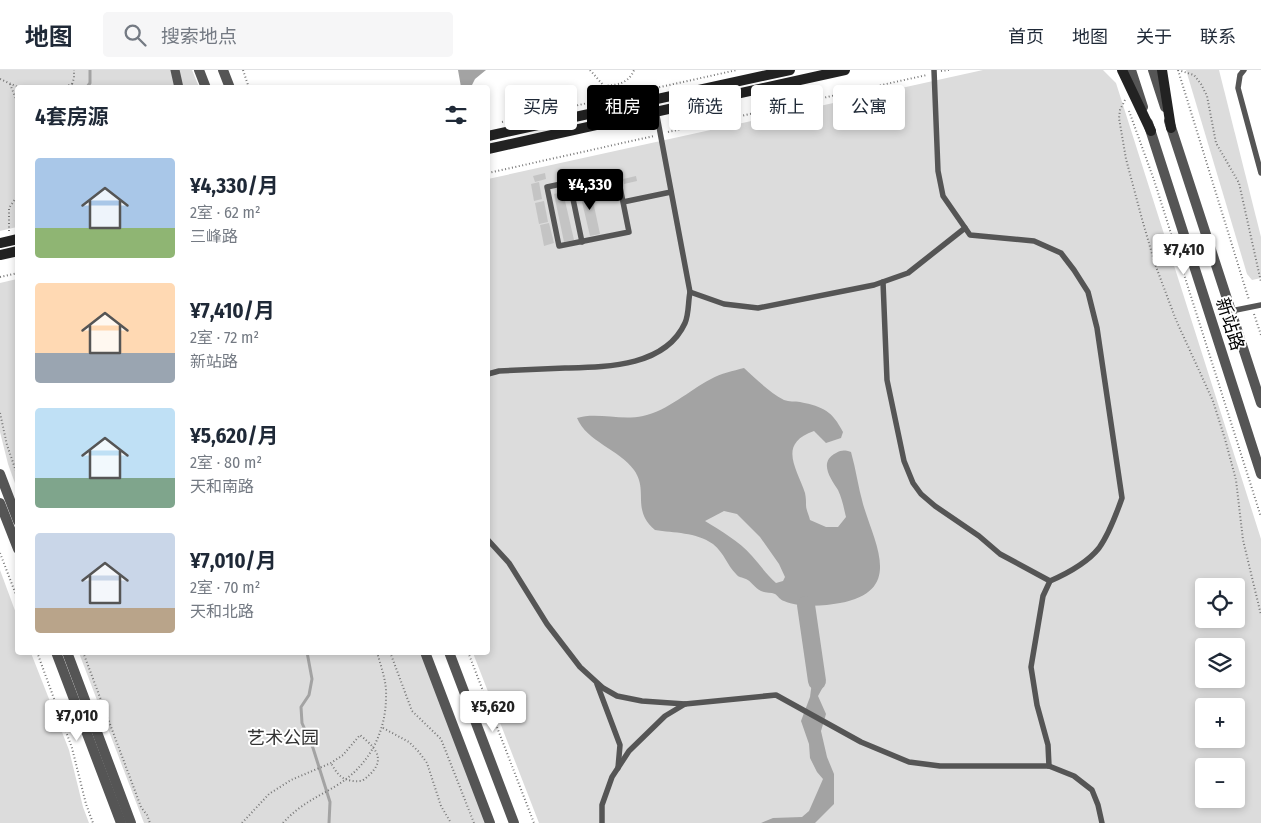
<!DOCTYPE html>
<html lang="zh">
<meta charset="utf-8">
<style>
body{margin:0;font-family:"Fira Sans Condensed","Noto Sans SC",sans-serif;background:#f6f6f7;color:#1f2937;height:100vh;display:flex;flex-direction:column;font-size:19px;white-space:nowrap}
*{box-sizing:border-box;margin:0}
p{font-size:16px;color:#747a83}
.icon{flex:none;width:28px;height:28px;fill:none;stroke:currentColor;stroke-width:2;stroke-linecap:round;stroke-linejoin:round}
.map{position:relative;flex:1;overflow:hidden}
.details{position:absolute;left:15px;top:15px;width:475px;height:570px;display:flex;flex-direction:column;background:#fff;border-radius:5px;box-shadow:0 2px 8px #0003}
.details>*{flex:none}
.guide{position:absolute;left:505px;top:15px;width:475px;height:45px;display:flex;gap:10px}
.controls{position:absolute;left:1195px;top:508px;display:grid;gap:10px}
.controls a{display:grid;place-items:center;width:50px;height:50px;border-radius:5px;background:#fff;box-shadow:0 2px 8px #0003;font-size:25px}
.price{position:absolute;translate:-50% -42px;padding:0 11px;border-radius:5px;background:#fff;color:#222;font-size:16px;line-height:32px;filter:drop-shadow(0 1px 2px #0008)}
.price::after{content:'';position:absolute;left:50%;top:30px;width:15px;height:11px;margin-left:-8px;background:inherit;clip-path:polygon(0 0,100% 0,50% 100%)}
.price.current{background:#000;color:#fff}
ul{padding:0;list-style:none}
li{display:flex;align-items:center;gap:15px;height:125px;padding:0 20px}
li span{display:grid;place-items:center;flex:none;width:140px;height:100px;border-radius:5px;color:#555}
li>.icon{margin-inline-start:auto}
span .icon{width:60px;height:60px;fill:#fffc;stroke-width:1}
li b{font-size:21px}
h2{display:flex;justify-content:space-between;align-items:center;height:60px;padding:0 20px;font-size:21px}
.pill{padding:0 18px;border-radius:5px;background:#fff;box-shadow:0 2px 8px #0003;font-size:18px;line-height:45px}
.pill.current{background:#000;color:#fff}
header{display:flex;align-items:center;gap:30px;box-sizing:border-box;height:70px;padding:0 25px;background:#fff;border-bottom:1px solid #e0e1e3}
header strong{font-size:24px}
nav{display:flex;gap:28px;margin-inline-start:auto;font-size:18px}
.search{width:350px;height:45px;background:#f6f6f7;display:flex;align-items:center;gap:12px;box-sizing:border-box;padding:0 18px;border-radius:5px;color:#747a83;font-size:19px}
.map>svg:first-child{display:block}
</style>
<header>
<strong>地图</strong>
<div class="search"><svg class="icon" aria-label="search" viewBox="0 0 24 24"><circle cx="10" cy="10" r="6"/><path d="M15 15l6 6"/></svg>搜索地点</div>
<nav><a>首页</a><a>地图</a><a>关于</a><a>联系</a></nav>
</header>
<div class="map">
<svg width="1261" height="753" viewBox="0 0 1261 753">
<rect width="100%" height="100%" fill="#fff"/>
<g fill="#dcdcdc" fill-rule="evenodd">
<path d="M0,0H192L199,17L18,18L17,157L0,161Z"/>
<path d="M983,0H1103L1116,13L1261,469V753H539L473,583L488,582V109ZM1204,516H1236V549H1204ZM1204,576H1236V609H1204ZM1204,636H1236V669H1204ZM1204,696H1236V729H1204Z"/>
<path d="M1186,0H1219L1261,167V208L1252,210L1247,204Z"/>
<path d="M17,209H18L17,419L8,394L0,362V213Z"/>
<path d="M0,500L17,546L18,582L31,583L69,680L83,737L89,753H0Z"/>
<path d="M79,583H421L487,753H144Z"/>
</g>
<g fill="#a3a3a3" fill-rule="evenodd">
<path d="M458,0H486L475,9L471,17H461Z"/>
<path d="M744,298C756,309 769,322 784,330C789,332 795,331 800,332C824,337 832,341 843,362L841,368L826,373L814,361C777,374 797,398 805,423C806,428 806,431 806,435C806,440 809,445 810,450L826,457H838L846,447C844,439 842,428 838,420C831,409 818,392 836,383C842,380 844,380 851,382C856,399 858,417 863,434C875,475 904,521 840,533C824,536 800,538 784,531C780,530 778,526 775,524C771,522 765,523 761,521C755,518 751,511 746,509C742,507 739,508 736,504C727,495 725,484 713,474C696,462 674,463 655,460C631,440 649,421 634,400C619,379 587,372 577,348C597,342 621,351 643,346C669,340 688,321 711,309C721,303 733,301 744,298ZM724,441L737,444L760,467L779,494L785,507L783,511L776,513C767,505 760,495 752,486C739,471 721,461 705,451Z"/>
<path d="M820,610L823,617L818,626L826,644L821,661L827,687L834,704V734L815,753H761L773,748L802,747L809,741L823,709L817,702L810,688L809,674L801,651L810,627L812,612Z"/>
</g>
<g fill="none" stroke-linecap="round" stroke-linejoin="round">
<g stroke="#a3a3a3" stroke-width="3">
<path d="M87,17L90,13V0"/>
<path d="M307,582L312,609L309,625L301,637L302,653L313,678L330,732L329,753"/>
</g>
<path stroke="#a3a3a3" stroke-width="18" d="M806,535L817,611"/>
</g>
<g fill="#c4c4c4">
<path d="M545,103L546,109L535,112L533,106Z"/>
<path d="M636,106L637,111L624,114L623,109Z"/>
<path d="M613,111L615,121L595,126L593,116Z"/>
<path d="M539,112L542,129L534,131L531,114Z"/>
<path d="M590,117L600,164L590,166L579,119Z"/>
<path d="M563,122L574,170L564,172L554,124Z"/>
<path d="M544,131L548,152L539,154L535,133Z"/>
<path d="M549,153L554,173L544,176L540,155Z"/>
</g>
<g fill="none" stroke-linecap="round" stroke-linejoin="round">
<g stroke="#777" stroke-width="2" stroke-dasharray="1 2.5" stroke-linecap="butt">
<path d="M243,0L249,18"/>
<path d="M590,0L604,16L612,27"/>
<path d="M1178,0L1249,230"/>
<path d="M1178,0L1194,5L1201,14L1207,26L1216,73L1239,113L1261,212"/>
<path d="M941,1L949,0"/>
<path d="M0,9L20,18"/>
<path d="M10,14L16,29L18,62"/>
<path d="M72,14L74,8V0"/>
<path d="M604,16C618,15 629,13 634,0"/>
<path d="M62,18L72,14L77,18"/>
<path d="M1125,30L1120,40L1119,48L1126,89L1142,149L1155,194L1176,250L1213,331L1225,369L1236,410L1243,470L1261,545"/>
<path d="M1129,41L1154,110L1261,447"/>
<path d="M502,52L737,0"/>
<path d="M668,62L927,5"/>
<path d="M488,103L654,66"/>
<path d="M9,161V138L18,125"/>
<path d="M0,207L18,203"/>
<path d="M1254,244L1261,265"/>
<path d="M0,343L7,375L18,407"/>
<path d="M0,483L18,530"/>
<path d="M37,582L72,678L86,734L93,753"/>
<path d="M83,582L141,737L147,745L150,753"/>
<path d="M390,582L412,641L441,669L474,753"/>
<path d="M468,582L534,753"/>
<path d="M383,658L409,672L419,682L427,693L441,736L451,753"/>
<path d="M242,753L269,724L291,710L331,693L343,685L360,665C381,682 386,693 362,711C345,712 339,708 331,693"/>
<path d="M283,753C301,733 317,728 339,714C369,695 386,662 386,627C387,612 381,597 377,582"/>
</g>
<g stroke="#555" stroke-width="5.5">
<path d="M934,0L938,101L943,126L970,165L1034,171L1061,183L1074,200L1088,222L1097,258L1122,428C1116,445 1109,464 1099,478C1087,493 1066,504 1050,511L1043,526L1031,597L1037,635L1048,675L1049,696"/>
<path d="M1244,0L1240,5L1238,18L1261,103"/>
<path d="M573,129L582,172"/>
<path d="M623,132L629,162L559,176L547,117L617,102L623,132L671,122"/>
<path d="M883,212L887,310L904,391L913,413L921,424L935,436L979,466L1000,484L1050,511"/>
<path d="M690,222L724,234L758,238L874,215L908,203L965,158"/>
<path d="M1231,241L1261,235"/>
<path d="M488,304L499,301C521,300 543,299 565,298C606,297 665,297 685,253C689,244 688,232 690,222L654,30"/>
<path d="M488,470L509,493L547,554L580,597L603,618L617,626L642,631L685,634"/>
<path d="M597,614L620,675L618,698"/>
<path d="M602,753V735L612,707L629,681L665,646L685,634L776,625L861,672L909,692L940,696H1049L1074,706L1092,720L1098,735L1102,753"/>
</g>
<path stroke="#555" stroke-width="9" d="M175,0L179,18"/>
<g stroke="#555" stroke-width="10">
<path d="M199,0L206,18"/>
<path d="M223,0L230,18"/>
<path d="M1131,0L1143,37"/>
<path d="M1153,0L1165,37"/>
<path d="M1169,51L1261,333"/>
<path d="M1148,53L1261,404"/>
<path d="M0,404L18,451"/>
<path d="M0,433L18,479"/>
<path d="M56,582L121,753"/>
<path d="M67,582L131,753"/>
<path d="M425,582L490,753"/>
<path d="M449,582L514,753"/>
</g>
<g stroke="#222" stroke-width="10">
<path d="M1122,0L1151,61"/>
<path d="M1162,0L1171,58"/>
<path d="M488,66L790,0"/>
<path d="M488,79L845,0"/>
<path d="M0,173L18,169"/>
<path d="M0,185L18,181"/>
</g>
</g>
<g text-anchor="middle" stroke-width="4" stroke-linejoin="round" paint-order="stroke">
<g font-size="18" fill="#000" stroke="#fff">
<text transform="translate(1230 254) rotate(72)" y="6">新站路</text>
</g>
<g font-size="18" fill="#333" stroke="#fff">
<text x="283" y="674">艺术公园</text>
</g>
</g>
</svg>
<div class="controls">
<a><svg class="icon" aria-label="locate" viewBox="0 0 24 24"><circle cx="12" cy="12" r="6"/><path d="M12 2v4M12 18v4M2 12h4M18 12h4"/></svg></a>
<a><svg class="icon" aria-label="layers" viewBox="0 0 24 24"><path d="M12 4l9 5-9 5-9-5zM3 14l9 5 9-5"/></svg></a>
<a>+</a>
<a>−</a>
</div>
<b class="price current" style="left:590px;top:141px">¥4,330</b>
<b class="price" style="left:1184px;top:206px">¥7,410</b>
<b class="price" style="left:493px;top:663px">¥5,620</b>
<b class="price" style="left:77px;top:672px">¥7,010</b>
<div class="guide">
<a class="pill">买房</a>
<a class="pill current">租房</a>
<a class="pill">筛选</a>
<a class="pill">新上</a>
<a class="pill">公寓</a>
</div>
<section class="details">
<h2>4套房源<svg class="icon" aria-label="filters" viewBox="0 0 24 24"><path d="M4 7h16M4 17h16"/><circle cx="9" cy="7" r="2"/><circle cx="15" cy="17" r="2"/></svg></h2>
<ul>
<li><span style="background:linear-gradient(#a9c7e8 70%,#8fb573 0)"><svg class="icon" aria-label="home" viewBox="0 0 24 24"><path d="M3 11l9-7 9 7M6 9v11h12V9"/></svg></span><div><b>¥4,330/月</b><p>2室 · 62 m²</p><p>三峰路</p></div></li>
<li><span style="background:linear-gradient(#ffd9b3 70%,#9aa5b1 0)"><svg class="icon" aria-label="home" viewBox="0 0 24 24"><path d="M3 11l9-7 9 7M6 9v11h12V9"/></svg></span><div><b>¥7,410/月</b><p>2室 · 72 m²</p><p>新站路</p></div></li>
<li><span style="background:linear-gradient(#bfe0f5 70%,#7fa58c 0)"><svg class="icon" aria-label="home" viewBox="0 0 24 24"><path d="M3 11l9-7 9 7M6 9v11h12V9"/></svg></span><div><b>¥5,620/月</b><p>2室 · 80 m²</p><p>天和南路</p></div></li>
<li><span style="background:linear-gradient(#c9d6e8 75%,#b9a48a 0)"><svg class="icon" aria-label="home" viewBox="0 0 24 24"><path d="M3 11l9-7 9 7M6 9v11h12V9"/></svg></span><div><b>¥7,010/月</b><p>2室 · 70 m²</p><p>天和北路</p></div></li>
</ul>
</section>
</div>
